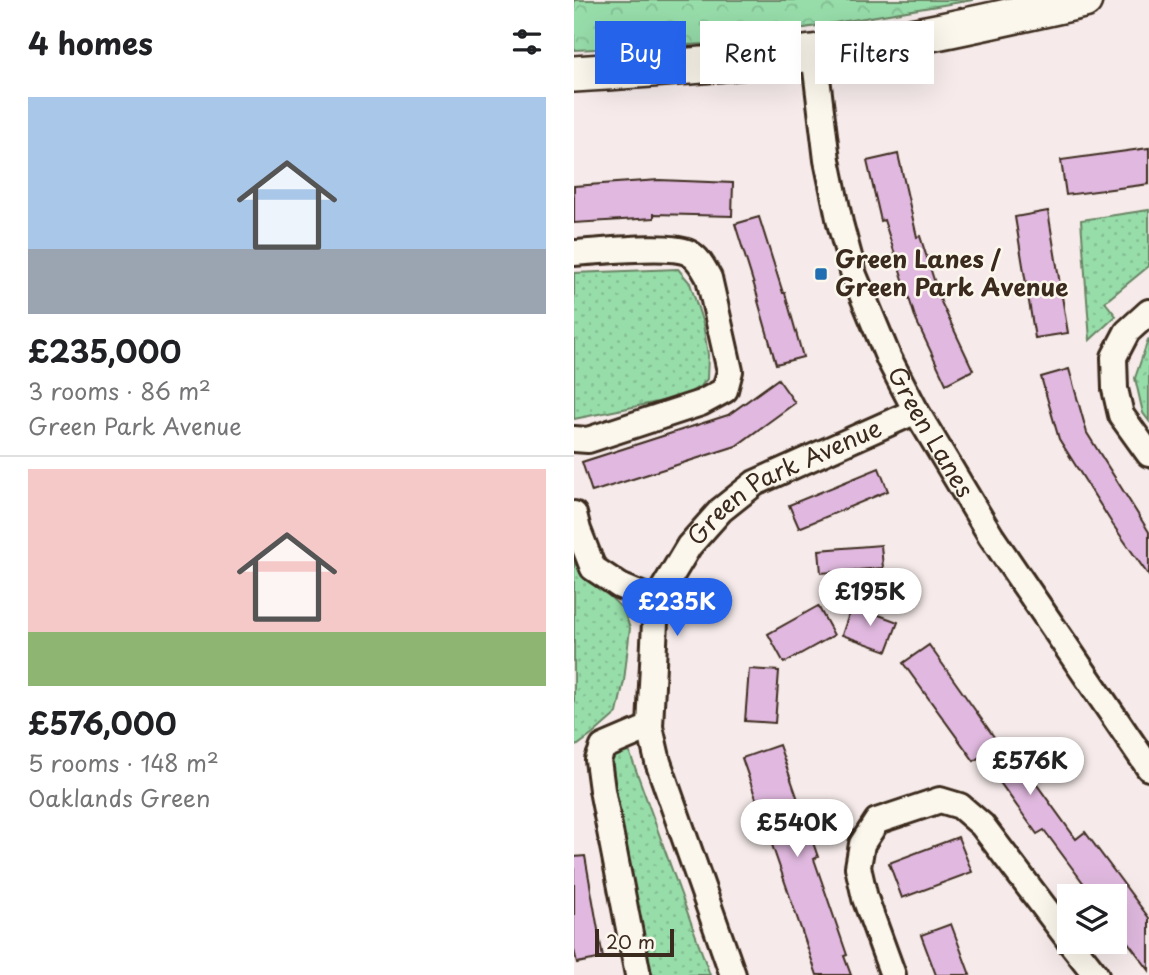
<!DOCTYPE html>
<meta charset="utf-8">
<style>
body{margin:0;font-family:"Playpen Sans",sans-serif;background:#f6f6f6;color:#202124;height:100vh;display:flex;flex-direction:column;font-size:26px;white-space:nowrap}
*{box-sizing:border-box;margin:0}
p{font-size:23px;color:#757577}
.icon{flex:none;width:38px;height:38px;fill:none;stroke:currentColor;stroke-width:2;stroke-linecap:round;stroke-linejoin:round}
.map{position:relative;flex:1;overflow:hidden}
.details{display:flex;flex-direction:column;background:#fff;width:574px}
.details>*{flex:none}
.guide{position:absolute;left:21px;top:21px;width:448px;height:63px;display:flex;gap:14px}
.buttons{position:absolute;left:483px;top:884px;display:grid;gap:14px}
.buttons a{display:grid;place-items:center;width:70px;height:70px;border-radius:0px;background:#fff;box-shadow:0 7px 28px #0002;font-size:35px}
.scale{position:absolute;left:21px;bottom:18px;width:79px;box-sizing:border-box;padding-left:7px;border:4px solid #3b2a1e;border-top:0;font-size:19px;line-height:24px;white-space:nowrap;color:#3b2a1e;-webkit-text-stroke:5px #fbf7ec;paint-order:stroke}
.price{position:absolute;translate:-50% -60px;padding:0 16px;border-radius:24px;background:#fff;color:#222;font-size:23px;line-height:46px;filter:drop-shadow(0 2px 4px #0008)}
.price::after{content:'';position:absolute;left:50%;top:42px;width:21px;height:16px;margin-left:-10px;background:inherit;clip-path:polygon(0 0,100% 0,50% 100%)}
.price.current{background:#2563eb;color:#fff}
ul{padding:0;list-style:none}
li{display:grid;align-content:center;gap:14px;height:371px;padding:0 28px}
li+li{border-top:2px solid #e0e0e0}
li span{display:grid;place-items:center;height:217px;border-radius:0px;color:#555}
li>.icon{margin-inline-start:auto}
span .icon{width:126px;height:126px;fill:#fffc;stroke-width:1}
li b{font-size:30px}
h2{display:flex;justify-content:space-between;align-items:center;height:84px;padding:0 28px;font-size:30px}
.tag{padding:0 24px;border-radius:0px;background:#fff;box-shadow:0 7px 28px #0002;font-size:24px;line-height:63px}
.tag.current{background:#2563eb;color:#fff}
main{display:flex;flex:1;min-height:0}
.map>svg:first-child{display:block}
</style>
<main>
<section class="details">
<h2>4 homes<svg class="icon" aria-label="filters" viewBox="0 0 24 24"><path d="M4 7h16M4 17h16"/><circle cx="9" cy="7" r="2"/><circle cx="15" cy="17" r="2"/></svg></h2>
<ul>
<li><span style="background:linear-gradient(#a9c7e8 70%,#9aa5b1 0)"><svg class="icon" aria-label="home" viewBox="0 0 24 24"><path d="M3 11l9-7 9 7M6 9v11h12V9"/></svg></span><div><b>£235,000</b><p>3 rooms · 86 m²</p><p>Green Park Avenue</p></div></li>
<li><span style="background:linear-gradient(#f6c9c9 75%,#8fb573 0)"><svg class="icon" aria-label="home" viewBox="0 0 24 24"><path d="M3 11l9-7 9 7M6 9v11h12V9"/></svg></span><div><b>£576,000</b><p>5 rooms · 148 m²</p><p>Oaklands Green</p></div></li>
</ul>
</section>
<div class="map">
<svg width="575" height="975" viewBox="0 0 575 975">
<defs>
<pattern id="grass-dots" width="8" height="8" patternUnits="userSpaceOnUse" patternTransform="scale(1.75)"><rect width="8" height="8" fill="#97ddaa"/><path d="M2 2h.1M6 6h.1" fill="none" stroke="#83be92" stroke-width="1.8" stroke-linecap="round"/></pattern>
<pattern id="park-crowns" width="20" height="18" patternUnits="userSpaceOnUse" patternTransform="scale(1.75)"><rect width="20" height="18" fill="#97ddaa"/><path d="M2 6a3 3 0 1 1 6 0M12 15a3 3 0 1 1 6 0" fill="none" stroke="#83be92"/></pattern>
</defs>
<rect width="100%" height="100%" fill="#f6ebea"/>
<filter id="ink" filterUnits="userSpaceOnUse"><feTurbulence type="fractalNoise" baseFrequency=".0143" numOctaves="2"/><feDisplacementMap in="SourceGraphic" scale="14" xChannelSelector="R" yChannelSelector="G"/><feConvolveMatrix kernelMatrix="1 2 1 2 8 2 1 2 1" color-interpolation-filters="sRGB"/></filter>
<g filter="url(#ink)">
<g fill="url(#grass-dots)" stroke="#698464" stroke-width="2">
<path d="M575,210V266L531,302L542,316L516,340L507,220Z"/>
<path d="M104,269L116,283L129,324L134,355L133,379L128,385L108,397L0,419V273Z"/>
<path d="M574,340L575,341V421L569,413L561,378Z"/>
<path d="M0,555L2,565L49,609L56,628L50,681L43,713L19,734L4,745L0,746Z"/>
<path d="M54,748L136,975H78L35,763L41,752Z"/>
</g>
<path fill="url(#park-crowns)" stroke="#698464" stroke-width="2" d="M0,0H399L134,44L0,50Z"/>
<g fill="#e1b9e0" stroke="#3b2a1e" stroke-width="2">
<path d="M575,148V184L492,195L487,160Z"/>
<path d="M324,154L343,237L346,236L367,302L399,370L372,384L342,320L310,220L307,221L293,161Z"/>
<path d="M85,180L159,183L158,216L80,214V218L0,223V186Z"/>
<path d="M474,211L494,333L461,338L441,217Z"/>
<path d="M185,217L209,293H211L229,357L202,364L184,301H185L161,224Z"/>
<path d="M495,369L513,433L575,532V576L539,525L485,439L467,377Z"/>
<path d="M204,379L221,403L162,446L18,492L8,462L154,415Z"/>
<path d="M305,468L314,491L225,528L215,505Z"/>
<path d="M307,545L309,568L247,573L245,550Z"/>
<path d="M278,605L324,622L313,651L268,635Z"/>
<path d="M244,606L260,635L210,663L194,634Z"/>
<path d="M355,645L435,758L440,753L502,839L511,832L575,918V970L541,925V896H519L470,830L463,834L407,756L400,761L329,663Z"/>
<path d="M175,669L205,671L201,723L171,721Z"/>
<path d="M205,745L244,857L240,859L273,955L270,956L277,975H243L168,758Z"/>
<path d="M384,837L398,872L328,898L315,863Z"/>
<path d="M11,856L29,958L3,963L0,950V857Z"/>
<path d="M377,924L396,975H362L347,935Z"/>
</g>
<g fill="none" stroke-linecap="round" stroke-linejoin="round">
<defs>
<g id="street">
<path id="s1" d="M240,53L253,160L266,223L280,275L315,359L342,411L417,536L575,768"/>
<path d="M0,253C25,252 95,243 115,253C125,258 130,269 135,278L156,371L151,390L127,403L14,440L0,439"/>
<path d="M575,312L553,332L540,357L541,389L547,415L575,454"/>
<path d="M0,514L4,530L19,568L46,586L82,601"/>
<path d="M496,942L522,975"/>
<path d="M64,975L28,790L24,760L29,747L76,727"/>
<path id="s2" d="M159,975L84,762L76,727L82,601L115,546L147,510L181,483L342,411"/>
<path d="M319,975L291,898L284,867L288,844L303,821L366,800L386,806L408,825L495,940"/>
</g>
<path id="secondary" d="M0,74C80,69 159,64 238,53C330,41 420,20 510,0"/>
</defs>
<use href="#street" stroke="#3b2a1e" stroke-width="30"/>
<use href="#secondary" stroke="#3b2a1e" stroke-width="40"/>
<use href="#street" stroke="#fbf7ec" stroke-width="24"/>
<use href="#secondary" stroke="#fbf7ec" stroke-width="35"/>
</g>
</g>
<rect fill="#1f6fb2" stroke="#fbf7ec" stroke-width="2.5" x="240" y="267" width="14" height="14" rx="3.5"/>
<g text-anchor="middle" stroke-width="5" stroke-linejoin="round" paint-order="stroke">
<g font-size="24" font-weight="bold" fill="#3b2a1e" stroke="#fbf7ec" text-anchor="start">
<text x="261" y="268">Green Lanes /<tspan x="261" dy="28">Green Park Avenue</tspan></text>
</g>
<g font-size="24" fill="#3b2a1e" stroke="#fbf7ec">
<text dy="8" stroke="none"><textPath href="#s1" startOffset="401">Green Lanes</textPath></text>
<text dy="8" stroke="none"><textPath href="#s2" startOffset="569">Green Park Avenue</textPath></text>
</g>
</g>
</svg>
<div class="buttons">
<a><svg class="icon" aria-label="layers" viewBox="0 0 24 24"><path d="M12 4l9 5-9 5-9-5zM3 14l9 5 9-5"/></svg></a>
</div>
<div class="scale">20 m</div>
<b class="price" style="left:296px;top:628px">£195K</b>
<b class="price current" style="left:103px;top:638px">£235K</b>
<b class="price" style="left:456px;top:797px">£576K</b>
<b class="price" style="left:223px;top:859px">£540K</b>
<div class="guide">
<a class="tag current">Buy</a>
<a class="tag">Rent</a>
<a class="tag">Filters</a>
</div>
</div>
</main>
